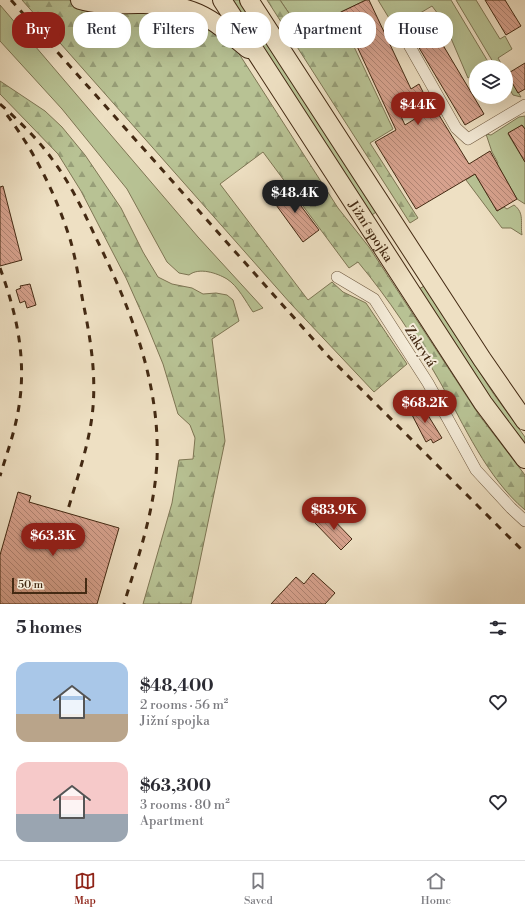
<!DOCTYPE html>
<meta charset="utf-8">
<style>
body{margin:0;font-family:"Libre Bodoni",serif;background:#f7f7f7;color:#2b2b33;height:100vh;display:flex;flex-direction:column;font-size:15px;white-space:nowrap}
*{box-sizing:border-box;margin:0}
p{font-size:13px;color:#7c7c81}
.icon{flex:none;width:22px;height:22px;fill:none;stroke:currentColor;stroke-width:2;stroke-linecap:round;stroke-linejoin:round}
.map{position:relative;height:604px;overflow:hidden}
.side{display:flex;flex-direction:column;background:#fff;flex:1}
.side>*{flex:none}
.hud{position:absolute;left:12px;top:12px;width:501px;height:36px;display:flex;gap:8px}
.buttons{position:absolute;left:469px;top:60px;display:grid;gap:8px}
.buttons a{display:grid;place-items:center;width:44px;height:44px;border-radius:50%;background:#fff;box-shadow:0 4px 16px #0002;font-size:20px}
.scale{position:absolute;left:12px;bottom:10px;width:75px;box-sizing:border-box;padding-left:4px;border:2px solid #442a13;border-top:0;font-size:11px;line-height:14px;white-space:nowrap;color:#442a13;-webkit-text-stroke:3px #f4ebd8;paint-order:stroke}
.price{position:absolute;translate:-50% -34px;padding:0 9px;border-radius:14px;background:#8f2418;color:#fff;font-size:13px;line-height:26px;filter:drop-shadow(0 1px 2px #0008)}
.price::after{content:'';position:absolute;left:50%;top:24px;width:12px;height:9px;margin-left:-6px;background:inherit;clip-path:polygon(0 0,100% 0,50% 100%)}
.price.current{background:#222;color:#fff}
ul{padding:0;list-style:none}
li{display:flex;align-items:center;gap:12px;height:100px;padding:0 16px}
li span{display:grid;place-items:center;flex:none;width:112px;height:80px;border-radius:12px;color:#555}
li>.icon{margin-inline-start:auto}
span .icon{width:48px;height:48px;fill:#fffc;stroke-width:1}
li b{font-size:17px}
h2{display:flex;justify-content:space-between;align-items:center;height:48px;padding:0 16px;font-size:17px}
.pill{padding:0 14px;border-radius:16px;background:#fff;box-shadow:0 4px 16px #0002;font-size:14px;line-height:36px}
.pill.current{background:#8f2418;color:#fff}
.tab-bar{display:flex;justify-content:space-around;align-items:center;height:56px;border-top:1px solid #e1e1e2;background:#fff;font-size:11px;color:#7c7c81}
.tab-bar a{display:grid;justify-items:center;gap:2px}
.tab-bar .current{color:#8f2418}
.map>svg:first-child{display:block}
</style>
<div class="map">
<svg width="525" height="604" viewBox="0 0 525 604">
<defs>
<pattern id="forest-firs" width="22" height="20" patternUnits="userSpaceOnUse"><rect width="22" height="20" fill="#b8c294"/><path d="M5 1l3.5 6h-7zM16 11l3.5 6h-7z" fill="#979e78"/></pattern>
<pattern id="building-back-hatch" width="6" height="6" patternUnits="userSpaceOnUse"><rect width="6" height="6" fill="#d7a28e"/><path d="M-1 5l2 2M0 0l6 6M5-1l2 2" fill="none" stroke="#b08473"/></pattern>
</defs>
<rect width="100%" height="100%" fill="#eee0c3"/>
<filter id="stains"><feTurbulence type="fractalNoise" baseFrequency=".005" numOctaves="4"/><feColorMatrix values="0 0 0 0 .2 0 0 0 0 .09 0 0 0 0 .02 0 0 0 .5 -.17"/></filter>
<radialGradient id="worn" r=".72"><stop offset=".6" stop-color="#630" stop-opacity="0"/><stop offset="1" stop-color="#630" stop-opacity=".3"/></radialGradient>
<g fill="#b8c294" stroke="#7e7654">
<path d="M232,0H239L376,212L372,215Z"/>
<path d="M280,0H366L301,31Z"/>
<path d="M378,0H451L490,65L486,67H476V73L468,78L444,22L432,6L395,28Z"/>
<path d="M456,0H476L500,39L505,36L512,49L498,58L503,67H496Z"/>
<path d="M0,5L198,237L263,308L253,312C246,302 238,286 227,279C217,273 199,267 189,275L179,273L167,262L127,189L62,109L0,41Z"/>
<path d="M506,72L521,97L513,95L506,83Z"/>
<path d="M525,116V129L522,125L508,134L525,162V204L517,199L497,164L498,163L492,152L486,134L491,135L519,117Z"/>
<path d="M475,174L497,211L504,207L507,209L514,205C525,213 520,223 522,235L511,228H502L466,180Z"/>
<path d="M424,286L493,393L525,437V446L488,396L419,289Z"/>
</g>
<g fill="url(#forest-firs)" stroke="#7e7654">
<path d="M22,0H69L76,4L181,11L234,46L338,208L369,247L479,415L525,475V510C487,478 464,425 440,382C416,340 388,298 358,262L349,268L263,152L220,184L308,300L332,282L343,292L366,303L407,364L374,392L291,304Z"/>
<path d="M267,0H280L301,31L338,13L393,129L370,143L418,218L410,223Z"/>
<path d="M0,81L45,111L62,127L85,155L121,208L143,252L158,277L172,284L192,288L203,294L216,293L227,295L233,300L239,321L212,339L225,441L191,604H143L172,503L179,460L193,459L195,438L190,425L178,414L163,364L147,325L126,278L81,191L58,154L0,94Z"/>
</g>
<g fill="url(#building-back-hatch)" stroke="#442a13">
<path d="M366,0H369L411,89L419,84L424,94L397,108L405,125L434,107L469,164L490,151L517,199L497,211L475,174L416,209L375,142L396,130L341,12Z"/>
<path d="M485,0H505L521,26L506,35Z"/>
<path d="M428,20L484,114L465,125L409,31Z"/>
<path d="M525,63V89L518,93L507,74Z"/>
<path d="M522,125L525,129V162L508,133Z"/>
<path d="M3,186L22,260L0,266V187Z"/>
<path d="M286,186L319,230L303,242L271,198Z"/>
<path d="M30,284L36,305L27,308L25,301L20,303L16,290L21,288L20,286Z"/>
<path d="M421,404L442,438L433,443L431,439L426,442L410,411Z"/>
<path d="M18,492L31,496L29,502L119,528L97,604H0V555Z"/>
<path d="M326,512L352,539L341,550L315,523Z"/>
<path d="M313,573L335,593L325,604H271L296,577L304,584Z"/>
</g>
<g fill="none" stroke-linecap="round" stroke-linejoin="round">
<defs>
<g id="minor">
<path d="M405,38L456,128L468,139L525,105"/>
<path d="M337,277L374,299L428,383L476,470L511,508L525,521"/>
</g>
<g id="trunk">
<path d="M80,0C99,6 119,4 138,4C192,3 208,15 248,49"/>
<path id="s1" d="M222,0L483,403L525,459"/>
<path d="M249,0L482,359L525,421"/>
</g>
</defs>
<use href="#minor" stroke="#6e583f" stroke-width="12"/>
<use href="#trunk" stroke="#442a13" stroke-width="20"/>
<use href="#minor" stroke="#f4ebd8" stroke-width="11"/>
<use href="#trunk" stroke="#eee0c3" stroke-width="18"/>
<g stroke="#442a13" stroke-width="3" stroke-dasharray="7 7" stroke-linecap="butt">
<path d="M11,0L329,357L525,553"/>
<path d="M0,104C19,121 37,138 52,159C70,183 83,210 96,238C130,307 160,382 157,460C155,510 138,557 124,604"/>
<path d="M7,115C35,152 56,195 70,239C76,259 79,281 83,302C90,336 96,371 93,407C90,443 77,478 67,513"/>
<path d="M0,268C18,317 28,365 17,417C13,437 6,456 0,476"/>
</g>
</g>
<g text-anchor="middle" stroke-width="4" stroke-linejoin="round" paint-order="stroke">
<g font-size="13" fill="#442a13" stroke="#f4ebd8">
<text dy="5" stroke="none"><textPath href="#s1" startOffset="275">Jižní spojka</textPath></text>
<text transform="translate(421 346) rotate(57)" y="5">Zakrytá</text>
</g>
</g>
<rect width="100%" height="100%" filter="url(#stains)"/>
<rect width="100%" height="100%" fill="url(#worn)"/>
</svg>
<div class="buttons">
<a><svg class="icon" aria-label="layers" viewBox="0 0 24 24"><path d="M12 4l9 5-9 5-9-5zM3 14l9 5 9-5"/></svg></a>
</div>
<div class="scale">50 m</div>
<b class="price" style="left:418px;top:126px">$44K</b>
<b class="price current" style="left:295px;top:214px">$48.4K</b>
<b class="price" style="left:425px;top:424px">$68.2K</b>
<b class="price" style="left:334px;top:531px">$83.9K</b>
<b class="price" style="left:53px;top:557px">$63.3K</b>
<div class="hud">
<a class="pill current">Buy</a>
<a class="pill">Rent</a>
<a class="pill">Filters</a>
<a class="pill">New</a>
<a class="pill">Apartment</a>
<a class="pill">House</a>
</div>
</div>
<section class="side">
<h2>5 homes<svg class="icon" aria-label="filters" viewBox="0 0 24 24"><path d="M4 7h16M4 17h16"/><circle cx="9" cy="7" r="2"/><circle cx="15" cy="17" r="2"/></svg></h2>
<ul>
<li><span style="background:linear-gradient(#a9c7e8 65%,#b9a48a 0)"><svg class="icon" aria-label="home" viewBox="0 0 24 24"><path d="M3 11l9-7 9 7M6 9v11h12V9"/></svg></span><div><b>$48,400</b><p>2 rooms · 56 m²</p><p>Jižní spojka</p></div><svg class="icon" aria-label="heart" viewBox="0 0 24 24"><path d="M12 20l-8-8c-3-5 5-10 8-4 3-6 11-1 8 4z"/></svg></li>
<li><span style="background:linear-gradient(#f6c9c9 65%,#9aa5b1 0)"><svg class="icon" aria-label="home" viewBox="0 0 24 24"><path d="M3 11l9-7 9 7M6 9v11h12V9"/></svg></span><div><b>$63,300</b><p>3 rooms · 80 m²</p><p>Apartment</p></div><svg class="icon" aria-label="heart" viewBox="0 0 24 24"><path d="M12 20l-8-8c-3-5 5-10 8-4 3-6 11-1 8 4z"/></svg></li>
</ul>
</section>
<nav class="tab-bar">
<a class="current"><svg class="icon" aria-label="map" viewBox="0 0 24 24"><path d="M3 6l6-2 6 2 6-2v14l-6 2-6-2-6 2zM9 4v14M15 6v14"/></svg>Map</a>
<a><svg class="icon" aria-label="saved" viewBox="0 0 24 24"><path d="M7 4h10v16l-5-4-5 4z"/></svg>Saved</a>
<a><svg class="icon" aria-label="home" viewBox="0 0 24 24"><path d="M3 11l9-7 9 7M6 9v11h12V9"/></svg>Home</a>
</nav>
